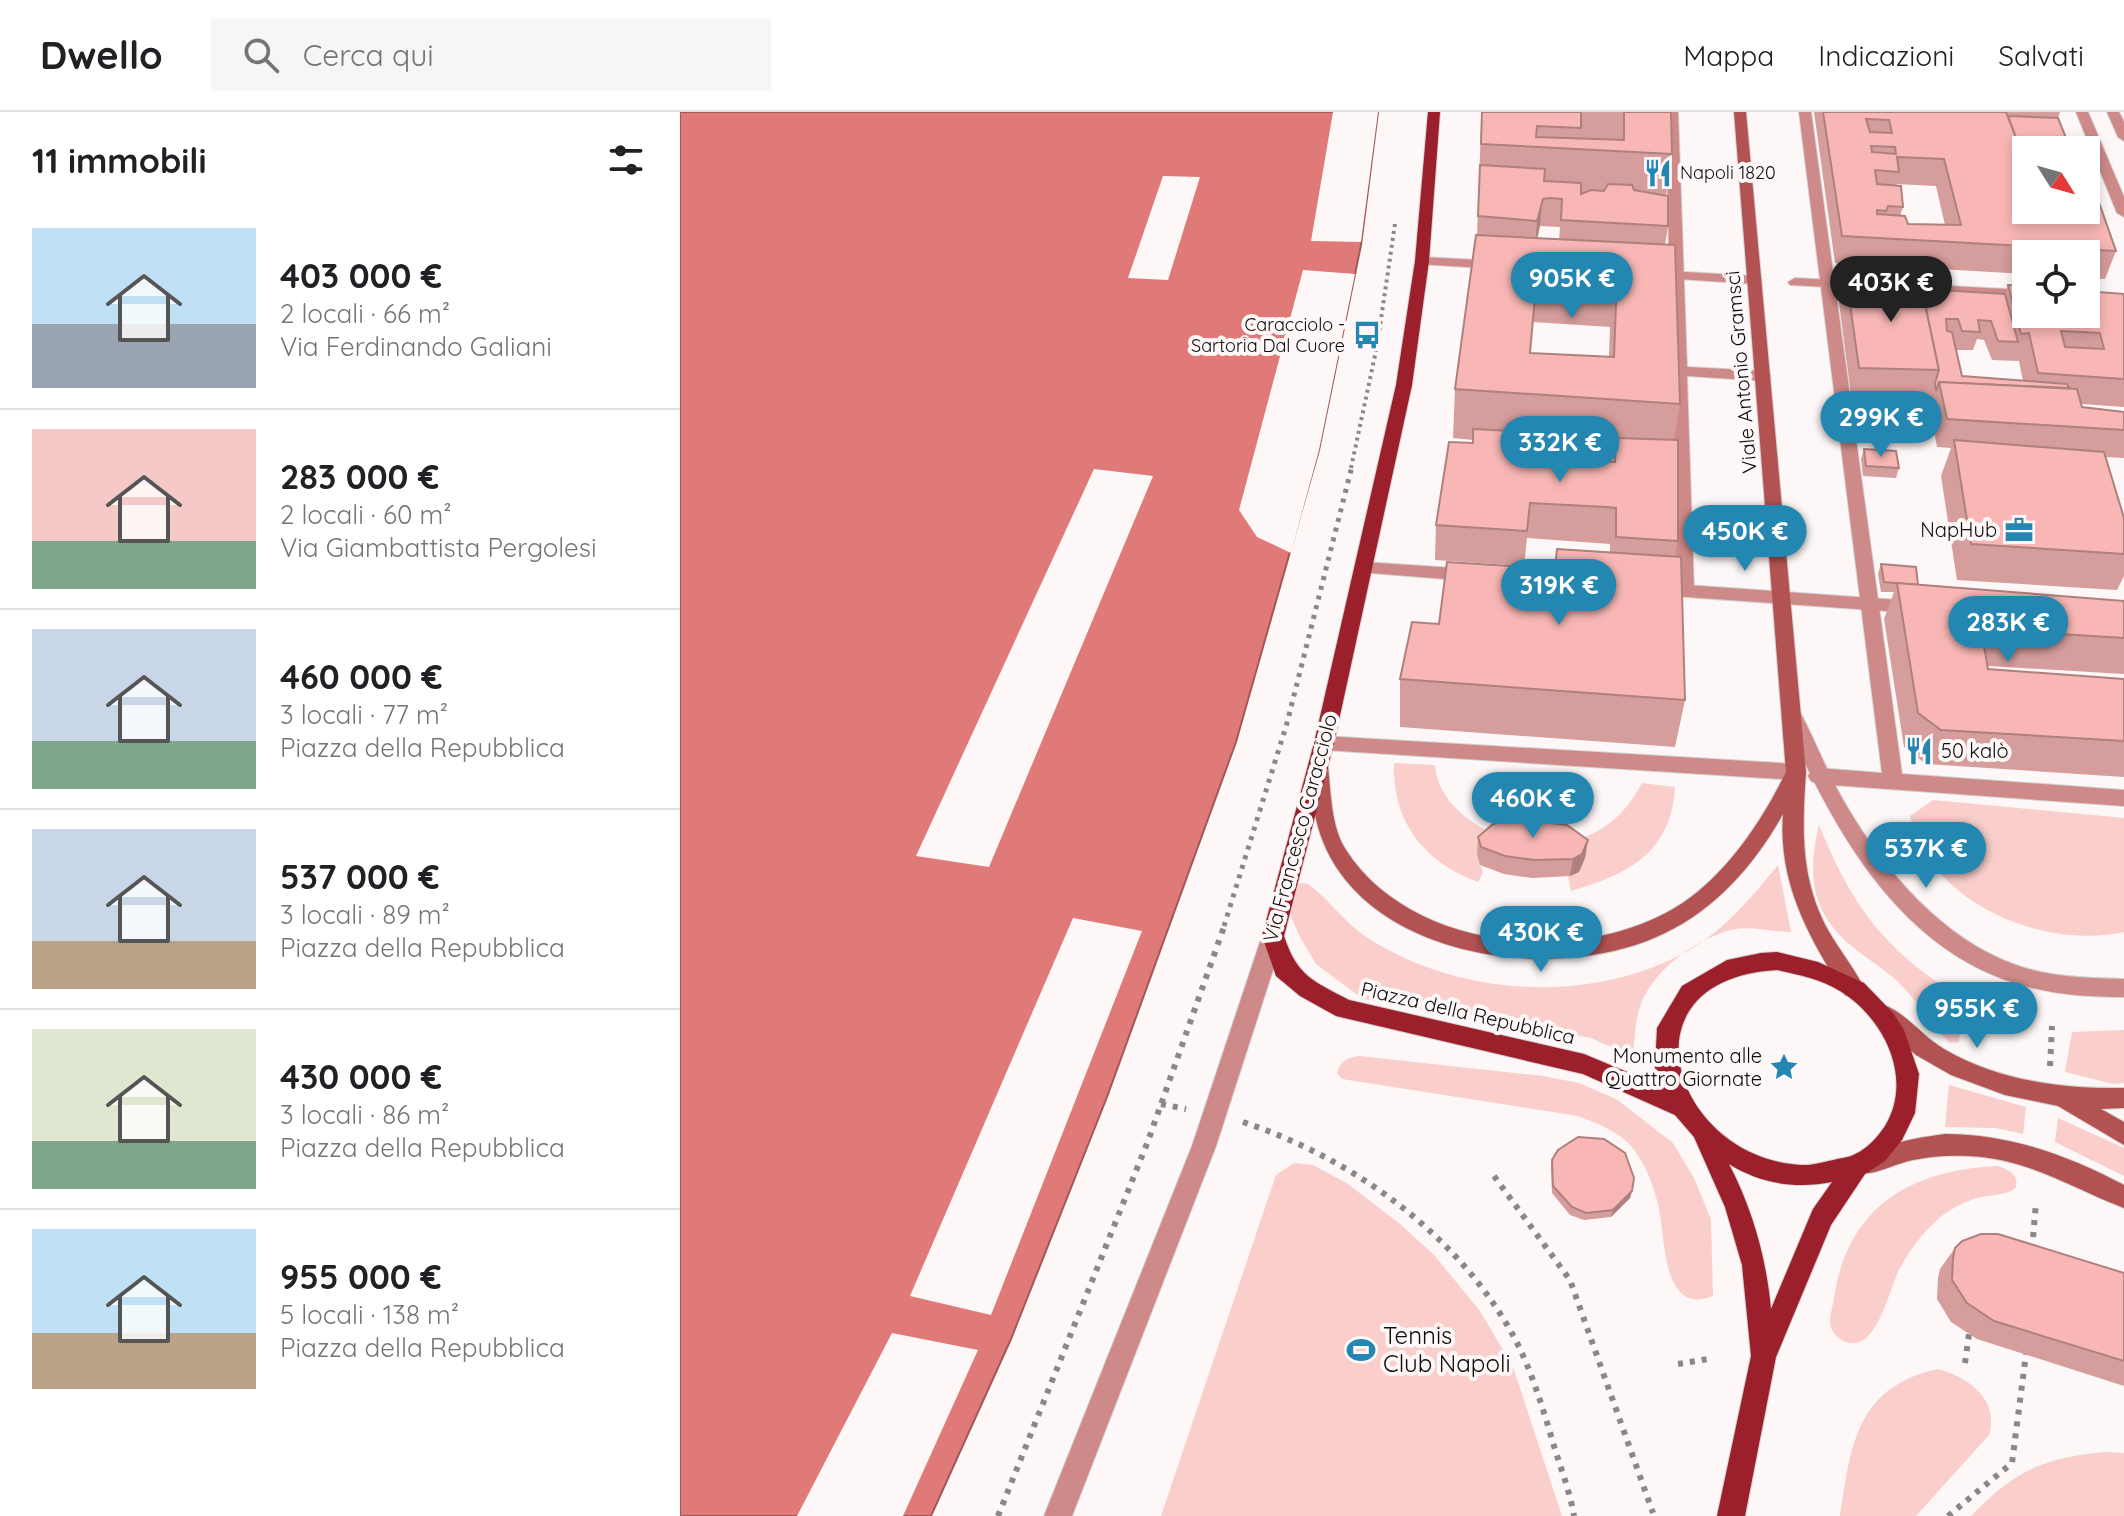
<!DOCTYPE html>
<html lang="it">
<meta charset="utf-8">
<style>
body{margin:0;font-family:Quicksand,sans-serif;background:#f6f6f6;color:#202124;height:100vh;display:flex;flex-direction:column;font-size:30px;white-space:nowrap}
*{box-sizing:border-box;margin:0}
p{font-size:26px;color:#757577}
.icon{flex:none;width:44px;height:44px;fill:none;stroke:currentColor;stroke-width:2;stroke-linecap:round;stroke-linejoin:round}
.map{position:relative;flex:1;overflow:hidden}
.sheet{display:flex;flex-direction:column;background:#fff;width:680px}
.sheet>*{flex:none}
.needle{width:52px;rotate:127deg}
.tools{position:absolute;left:1332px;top:24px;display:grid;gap:16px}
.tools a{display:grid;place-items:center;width:88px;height:88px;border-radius:0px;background:#fff;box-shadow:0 4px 12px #0003;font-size:40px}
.price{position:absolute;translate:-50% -68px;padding:0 18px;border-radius:28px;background:#2487b1;color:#fff;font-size:26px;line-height:52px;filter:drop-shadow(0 2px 4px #0008)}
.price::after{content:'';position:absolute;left:50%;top:48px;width:24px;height:18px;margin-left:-12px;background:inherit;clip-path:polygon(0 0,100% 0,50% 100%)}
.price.current{background:#222;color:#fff}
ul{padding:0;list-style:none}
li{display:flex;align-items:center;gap:24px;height:200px;padding:0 32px}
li+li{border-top:2px solid #e0e0e0}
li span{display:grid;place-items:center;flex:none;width:224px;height:160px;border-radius:0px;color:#555}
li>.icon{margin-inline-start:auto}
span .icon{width:96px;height:96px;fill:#fffc;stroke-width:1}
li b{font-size:34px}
h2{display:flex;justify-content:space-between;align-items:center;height:96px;padding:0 32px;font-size:34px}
header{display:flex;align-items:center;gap:48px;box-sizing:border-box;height:112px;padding:0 40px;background:#fff;border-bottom:2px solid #e0e0e0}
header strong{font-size:38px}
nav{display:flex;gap:44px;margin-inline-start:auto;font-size:28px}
.search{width:560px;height:72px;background:#f6f6f6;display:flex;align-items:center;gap:20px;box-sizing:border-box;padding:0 28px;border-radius:0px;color:#757577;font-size:30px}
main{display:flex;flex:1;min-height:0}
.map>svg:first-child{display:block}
</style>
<header>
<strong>Dwello</strong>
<div class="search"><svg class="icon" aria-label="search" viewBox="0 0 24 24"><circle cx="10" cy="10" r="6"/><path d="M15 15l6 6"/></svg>Cerca qui</div>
<nav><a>Mappa</a><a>Indicazioni</a><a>Salvati</a></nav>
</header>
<main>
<section class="sheet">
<h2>11 immobili<svg class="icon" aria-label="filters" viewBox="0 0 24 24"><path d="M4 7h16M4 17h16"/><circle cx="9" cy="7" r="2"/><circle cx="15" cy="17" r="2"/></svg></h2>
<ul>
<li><span style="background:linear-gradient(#bfe0f5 60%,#9aa5b1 0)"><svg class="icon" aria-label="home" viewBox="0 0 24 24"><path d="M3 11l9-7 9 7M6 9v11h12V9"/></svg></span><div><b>403 000 €</b><p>2 locali · 66 m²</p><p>Via Ferdinando Galiani</p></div></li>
<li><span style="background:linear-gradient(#f6c9c9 70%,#7fa58c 0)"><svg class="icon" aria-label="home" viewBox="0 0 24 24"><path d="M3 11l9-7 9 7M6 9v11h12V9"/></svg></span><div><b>283 000 €</b><p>2 locali · 60 m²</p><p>Via Giambattista Pergolesi</p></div></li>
<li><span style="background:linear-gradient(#c9d6e8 70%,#7fa58c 0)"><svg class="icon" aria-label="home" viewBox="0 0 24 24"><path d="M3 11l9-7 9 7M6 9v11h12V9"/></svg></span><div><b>460 000 €</b><p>3 locali · 77 m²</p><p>Piazza della Repubblica</p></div></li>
<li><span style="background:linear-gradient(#c9d6e8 70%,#b9a48a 0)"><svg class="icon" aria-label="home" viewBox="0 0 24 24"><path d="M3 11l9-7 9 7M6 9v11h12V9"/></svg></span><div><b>537 000 €</b><p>3 locali · 89 m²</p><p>Piazza della Repubblica</p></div></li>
<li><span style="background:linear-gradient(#dfe7d0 70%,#7fa58c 0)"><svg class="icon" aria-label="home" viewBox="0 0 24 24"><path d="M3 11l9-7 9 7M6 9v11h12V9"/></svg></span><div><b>430 000 €</b><p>3 locali · 86 m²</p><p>Piazza della Repubblica</p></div></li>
<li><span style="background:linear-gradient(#bfe0f5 65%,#b9a48a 0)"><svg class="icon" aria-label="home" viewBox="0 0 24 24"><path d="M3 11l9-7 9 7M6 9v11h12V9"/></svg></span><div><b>955 000 €</b><p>5 locali · 138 m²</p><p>Piazza della Repubblica</p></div></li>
</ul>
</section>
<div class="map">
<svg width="1444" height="1404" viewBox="0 0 1444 1404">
<rect width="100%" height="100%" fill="#fdf7f7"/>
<g fill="#f9cecb">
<path d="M714,651L755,653C757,683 781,705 806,718L797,743L803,760L798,770C744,750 712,710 714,651Z"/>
<path d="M962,671L995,675C991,741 949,762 891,779L888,764L899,760L905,746L885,731C922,722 943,706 962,671Z"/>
<path d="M1253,688L1444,706V820C1363,838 1250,791 1230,704Z"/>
<path d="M1139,713C1174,799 1206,839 1284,888L1279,930L1270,931C1252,914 1240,892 1222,874C1208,859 1190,849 1174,836C1131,802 1127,763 1139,713Z"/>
<path d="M1098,753L1111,820C1094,820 1071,814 1055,817C1020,825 979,853 963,887C955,904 955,923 953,941L947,942L911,926L683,887L636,852L620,825L611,805V786L620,771L628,772C651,789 664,811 691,828C782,885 911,892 1006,840C1044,819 1071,786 1098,753Z"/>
<path d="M1444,918V971L1433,972L1385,960L1392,920Z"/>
<path d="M679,944L863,964L899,971L936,987L993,1031L1015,1068L1031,1108L1033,1184C984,1204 985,1131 980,1102C976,1080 968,1057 955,1039C942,1020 918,1012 898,1004L662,967L657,961C661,949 667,945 679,944Z"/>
<path d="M1269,973L1346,995L1343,1022L1316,1016L1265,1015Z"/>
<path d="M1378,1006L1444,1036V1064L1375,1030Z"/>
<path d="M614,1051L633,1053L668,1072L720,1112L754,1143L800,1199L833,1255L882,1404H481L596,1063Z"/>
<path d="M1318,1054C1328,1058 1339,1062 1336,1075C1327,1084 1314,1082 1302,1085C1285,1088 1266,1099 1254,1111C1239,1125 1227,1142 1218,1160C1209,1180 1203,1210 1186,1226C1173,1238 1151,1227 1150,1210C1150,1202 1153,1193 1154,1186C1168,1094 1231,1058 1318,1054Z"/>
<path d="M1258,1257C1288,1265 1320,1288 1309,1323L1236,1404H1160C1171,1333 1176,1275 1258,1257Z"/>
<path d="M1425,1340L1444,1341V1404H1291C1334,1359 1363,1346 1425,1340Z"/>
</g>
<path fill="#df7a78" stroke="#a15957" stroke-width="2" d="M0,0H698L681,133L639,338L556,630L427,985L331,1227L251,1404H0Z"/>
<g fill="#fdf7f7">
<path d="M653,0H698L681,130L631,129Z"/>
<path d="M483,64L520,65L488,168L448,166Z"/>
<path d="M623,158L675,162L639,338L611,441L577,425L559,398Z"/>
<path d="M414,357L473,364L309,755L236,744Z"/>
<path d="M393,806L462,819L311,1203L230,1184Z"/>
<path d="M212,1221L298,1238L223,1404H117Z"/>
</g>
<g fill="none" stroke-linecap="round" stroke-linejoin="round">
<defs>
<g id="lane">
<path d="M986,0H998L1007,255L1083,259L1091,264L1083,269L1007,264L1014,478L1005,484L996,478Z"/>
<path d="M1119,0H1131L1222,662L1444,678V694L1138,672L1131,669L1128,664L1131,659L1138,656L1202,661Z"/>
<path d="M644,624L1116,652L1123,655L1126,660L1123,665L1116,668L644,638L637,636L634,631L637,626Z"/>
</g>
<g id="street">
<path d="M1396,0H1408L1444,85V105L1437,101Z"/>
<path d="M1427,0H1439L1444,10V29L1438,25Z"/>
<path d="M742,145L819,149L826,153L819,157L737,152L735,149Z"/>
<path d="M971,158L1075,164L1082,168L1075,172L966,165L964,162Z"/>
<path d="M1115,166L1346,178V186L1110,173L1108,170Z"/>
<path d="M684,450L790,457L799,463L790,469L678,460L675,456L678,452Z"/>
<path d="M977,471L1248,490L1257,496L1248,502L977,483L968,477Z"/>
<path d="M1113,598L1120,600C1136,630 1148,663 1166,693C1204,758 1262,827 1336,853C1369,865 1408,866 1444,867V885C1410,885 1375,883 1342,873C1218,839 1151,713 1104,605Z"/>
<path d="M593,815L601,818L604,824L536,1034L392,1404H364L512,1034L582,824L585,818Z"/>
</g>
<g id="secondary">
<path d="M1054,0H1066L1126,660C1122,716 1120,767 1148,818C1159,838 1174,855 1184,876L1181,883L1173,885L1165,883C1129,825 1098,772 1103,702C1075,752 1037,796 985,821C871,877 658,844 634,697C632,684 625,662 631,650H645L648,655C651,681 651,715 666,738C733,843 915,857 1011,785C1052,754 1084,705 1106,660Z"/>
<path d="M1204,893C1226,901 1243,925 1264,937C1319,969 1382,977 1444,976V996L1421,997L1444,1010V1033L1378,994L1325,983L1271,963L1236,943L1196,910L1193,903L1196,896Z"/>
<path d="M1265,1022C1329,1022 1387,1043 1444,1073V1096C1392,1076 1347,1046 1288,1044C1270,1043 1251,1044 1233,1048C1215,1051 1192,1066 1175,1060L1171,1052L1175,1044C1204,1033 1233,1026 1265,1022Z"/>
</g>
<path id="primary" d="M748,0H760L749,149L732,273L654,631L604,824C617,864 633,869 669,888L904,942L983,975L975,956L977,916L1002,874L1047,848L1081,841L1097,840L1138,850L1184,871L1213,901L1224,918L1239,962L1235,1001L1222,1028L1205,1049L1185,1062L1151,1113L1096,1245L1065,1404H1037L1071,1244L1062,1153L1045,1095L1014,1025L995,1003L903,962L656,904L620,884L596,864L582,824L634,631L716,273L735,149ZM1097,858C1119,863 1141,867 1160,879C1204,906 1234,966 1205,1014C1195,1029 1181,1043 1163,1046C1150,1048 1134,1054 1121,1053C993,1046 936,867 1097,858ZM1049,1052C1081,1072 1116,1077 1152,1070L1133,1097L1091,1197C1086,1145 1073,1099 1049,1052Z"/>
</defs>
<use href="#lane" stroke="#d7d1d1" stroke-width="2"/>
<use href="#street" stroke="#d7d1d1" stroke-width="2"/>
<use href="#secondary" stroke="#d7d1d1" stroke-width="2"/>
<use href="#primary" stroke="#d7d1d1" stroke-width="2"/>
<path stroke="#8c8686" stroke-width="4" stroke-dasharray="3 4" stroke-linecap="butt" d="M671,356L697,234L715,112"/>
<path stroke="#8c8686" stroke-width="5" stroke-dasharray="4 6" stroke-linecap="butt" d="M544,814L607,611L672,354"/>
<g stroke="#8c8686" stroke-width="6" stroke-dasharray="5 7" stroke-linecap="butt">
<path d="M1370,954L1372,914"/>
<path d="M481,992L506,997"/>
<path d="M563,1010C672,1046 778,1122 834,1225C852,1259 863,1297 874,1334C881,1357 890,1380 894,1404"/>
<path d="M814,1064L890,1168L973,1401"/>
<path d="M1352,1137L1356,1091"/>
<path d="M1285,1251L1289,1222"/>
<path d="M998,1252L1028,1247"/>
<path d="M318,1404L468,1029L545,812"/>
<path d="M1268,1404L1332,1351L1346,1242"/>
</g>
<use href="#lane" fill="#ce8a88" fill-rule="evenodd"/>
<use href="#street" fill="#ce8a88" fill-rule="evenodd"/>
<use href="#secondary" fill="#b25252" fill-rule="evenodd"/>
<use href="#primary" fill="#9b202b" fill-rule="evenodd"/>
</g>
<g fill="#d59d9b" fill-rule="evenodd">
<path d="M801,0H991L992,42L986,84L988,114L985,133L1000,292L994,328L998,429L995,444L1005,588L995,635L720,615V567L759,512L875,457L877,437L930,440V432L847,426L844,454L755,448L756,413L793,331V328L773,326L775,277L797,124L801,15ZM860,114L880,115L879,128L857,127ZM853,210L930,215L929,245L850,241ZM852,332L935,337L933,349L851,344Z"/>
<path d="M1134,0H1380L1378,6L1346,38V98H1406L1436,139L1425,167L1406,166V142H1346V162L1155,151ZM1216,72L1256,74L1265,113L1228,112L1220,104L1223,95Z"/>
<path d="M1166,163L1242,177L1325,182L1328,173L1346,202H1406L1444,182V295L1402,292V295L1444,300V346L1426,345L1444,406V464L1437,478L1277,468L1261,364L1271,336L1257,335L1248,286L1171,283L1159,191ZM1297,227L1304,228L1312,248L1339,249L1343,269L1282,264L1276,238H1293Z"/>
<path d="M1184,337L1219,356L1216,366L1183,364L1181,347Z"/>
<path d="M1201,452L1237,473L1444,489V562L1308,554V557L1444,567V665L1246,652L1224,635L1204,507L1214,480H1201L1198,462Z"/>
<path d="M798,725L908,728L905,746L899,760L890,764L852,766L824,762L800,753L797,743Z"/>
<path d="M872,1048L952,1079L950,1086L931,1105L904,1108L890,1103L872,1081L871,1056Z"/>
<path d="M1275,1136L1444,1161V1274L1297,1227L1271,1210L1257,1187L1258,1166L1260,1157Z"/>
</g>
<g fill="#ae807e">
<path d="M865,57L860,114L855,136L857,109Z"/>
<path d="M908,728L905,746L899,760L890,764L893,747Z"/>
<path d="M952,1079L950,1086L931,1105L933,1098Z"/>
</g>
<g fill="#f8b7b4" stroke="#ae807e" stroke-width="2" fill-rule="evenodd">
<path d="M802,0H901V16L857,14L856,25L944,28V0H991L992,42L801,32Z"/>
<path d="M1143,0H1326L1340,36V46L1346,64V98H1357L1359,106L1373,107L1370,98H1406V59H1408L1436,139L1162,124ZM1186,7L1209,8L1212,21L1190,20ZM1191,34L1215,35L1216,42L1192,40ZM1217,45L1264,47L1281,113L1228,112L1225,104L1197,102V98L1206,99L1208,94L1223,95L1221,74L1197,72L1195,58L1219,60Z"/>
<path d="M1328,4L1378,6L1391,38H1346V45H1340V36Z"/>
<path d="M800,53L865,57L864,69L901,71V82L911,78L924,79L928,72L952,73L954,78L988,84V114L881,108L882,87L870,86L863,87L857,109L798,104Z"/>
<path d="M796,123L995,133L1000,292L775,277ZM857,161L937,166L934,245L850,241Z"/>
<path d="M1166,163L1240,168L1259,258L1179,256Z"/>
<path d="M1328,173L1346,174V202H1380L1381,203L1375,204L1376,207L1406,208L1404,202H1406V179L1444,182V267L1358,261L1349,221L1341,222ZM1381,219L1420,221L1424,237L1385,235Z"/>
<path d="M1242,177L1325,182L1338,230L1318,229L1311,209L1298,208L1300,220L1282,219L1278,207H1266L1267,219L1272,220L1282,264L1387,272L1389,276L1259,270L1256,279L1255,271L1259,258Z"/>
<path d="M1259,270L1397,277L1402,295L1444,300V318L1267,307Z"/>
<path d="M793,317L853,320L850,344L935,350L936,326L998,328V429L936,425V396L927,395L850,391L847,419L756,413L769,330L793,331Z"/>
<path d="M1274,328L1424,340L1444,406V442L1291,432Z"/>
<path d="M1184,337L1216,339L1219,356L1186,354Z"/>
<path d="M877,437L1001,445L1005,588L720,567L732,510L759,512L767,450L875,457Z"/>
<path d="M1201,452L1236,455L1238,473L1204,470Z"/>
<path d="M1217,471L1444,489V526L1301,517L1308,557L1444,567V629L1261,618L1238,601Z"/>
<path d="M838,707L887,713L908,728L902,742L893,747L854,748L825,744L801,735L798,725L813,712Z"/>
<path d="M898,1025L924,1027L945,1041L954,1066L952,1079L933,1098L906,1101L892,1095L873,1074L872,1048L878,1038Z"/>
<path d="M1301,1122H1318L1444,1161V1249L1314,1209L1287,1191L1272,1168L1273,1146L1275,1136L1282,1129Z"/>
</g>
<defs>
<symbol id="restaurant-bare" viewBox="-9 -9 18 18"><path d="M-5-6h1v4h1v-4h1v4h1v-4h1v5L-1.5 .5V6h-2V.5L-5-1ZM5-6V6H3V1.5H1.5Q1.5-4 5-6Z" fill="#2487b1" stroke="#fdf7f7" stroke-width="2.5" paint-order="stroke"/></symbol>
<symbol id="bus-bare" viewBox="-9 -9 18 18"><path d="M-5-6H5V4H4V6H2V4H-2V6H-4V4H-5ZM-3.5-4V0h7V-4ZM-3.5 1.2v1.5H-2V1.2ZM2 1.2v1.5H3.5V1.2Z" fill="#2487b1" stroke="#fdf7f7" stroke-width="2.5" paint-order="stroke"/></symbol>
<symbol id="office-bare" viewBox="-9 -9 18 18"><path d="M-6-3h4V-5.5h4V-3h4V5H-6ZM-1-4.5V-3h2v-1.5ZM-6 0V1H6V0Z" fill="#2487b1" stroke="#fdf7f7" stroke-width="2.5" paint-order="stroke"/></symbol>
<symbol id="sight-bare" viewBox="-9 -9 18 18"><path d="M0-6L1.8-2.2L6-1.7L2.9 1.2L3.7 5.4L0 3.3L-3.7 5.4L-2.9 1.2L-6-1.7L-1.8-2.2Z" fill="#2487b1" stroke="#fdf7f7" stroke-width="2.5" paint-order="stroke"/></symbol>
<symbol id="stadium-bare" viewBox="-9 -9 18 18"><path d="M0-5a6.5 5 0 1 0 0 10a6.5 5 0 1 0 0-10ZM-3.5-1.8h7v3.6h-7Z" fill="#2487b1" stroke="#fdf7f7" stroke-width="2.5" paint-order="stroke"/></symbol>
</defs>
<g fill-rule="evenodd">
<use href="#restaurant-bare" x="958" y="41" width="40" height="40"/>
<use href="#bus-bare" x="667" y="203" width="40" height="40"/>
<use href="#office-bare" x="1319" y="398" width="40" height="40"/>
<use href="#restaurant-bare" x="1219" y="619" width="40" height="40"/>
<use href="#sight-bare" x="1084" y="935" width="40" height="40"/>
<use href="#stadium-bare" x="661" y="1218" width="40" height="40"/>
</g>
<g text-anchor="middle" stroke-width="8" stroke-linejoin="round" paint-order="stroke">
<g font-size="18" fill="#100b0b" stroke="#fdf7f7" text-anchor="start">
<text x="1000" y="67">Napoli 1820</text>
<text x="665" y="219" text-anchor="end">Caracciolo -<tspan x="665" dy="21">Sartoria Dal Cuore</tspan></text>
</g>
<g font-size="20" fill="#100b0b" stroke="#fdf7f7">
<text transform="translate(1061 260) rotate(-95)" y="7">Viale Antonio Gramsci</text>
<text transform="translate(620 716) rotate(-75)" y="7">Via Francesco Caracciolo</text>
<text transform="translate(788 901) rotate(13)" y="7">Piazza della Repubblica</text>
</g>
<g font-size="20" fill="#100b0b" stroke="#fdf7f7" text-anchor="end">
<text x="1317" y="425">NapHub</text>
<text x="1261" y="646" text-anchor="start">50 kalò</text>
<text x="1082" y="951">Monumento alle<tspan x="1082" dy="23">Quattro Giornate</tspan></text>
</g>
<g font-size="24" fill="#100b0b" stroke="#fdf7f7" text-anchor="start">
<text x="703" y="1232">Tennis<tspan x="703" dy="28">Club Napoli</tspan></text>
</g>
</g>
</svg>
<div class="tools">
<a><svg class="needle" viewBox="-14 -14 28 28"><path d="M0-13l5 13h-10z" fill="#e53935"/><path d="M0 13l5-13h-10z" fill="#757577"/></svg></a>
<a><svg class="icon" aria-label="locate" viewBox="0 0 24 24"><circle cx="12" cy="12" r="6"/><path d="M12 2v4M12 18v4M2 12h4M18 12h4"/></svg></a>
</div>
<b class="price" style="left:892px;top:208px">905K €</b>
<b class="price current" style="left:1211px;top:212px">403K €</b>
<b class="price" style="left:1201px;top:347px">299K €</b>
<b class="price" style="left:880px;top:372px">332K €</b>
<b class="price" style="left:1065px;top:461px">450K €</b>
<b class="price" style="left:879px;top:515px">319K €</b>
<b class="price" style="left:1328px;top:552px">283K €</b>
<b class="price" style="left:853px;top:728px">460K €</b>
<b class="price" style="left:1246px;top:778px">537K €</b>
<b class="price" style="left:861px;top:862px">430K €</b>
<b class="price" style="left:1297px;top:938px">955K €</b>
</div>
</main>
